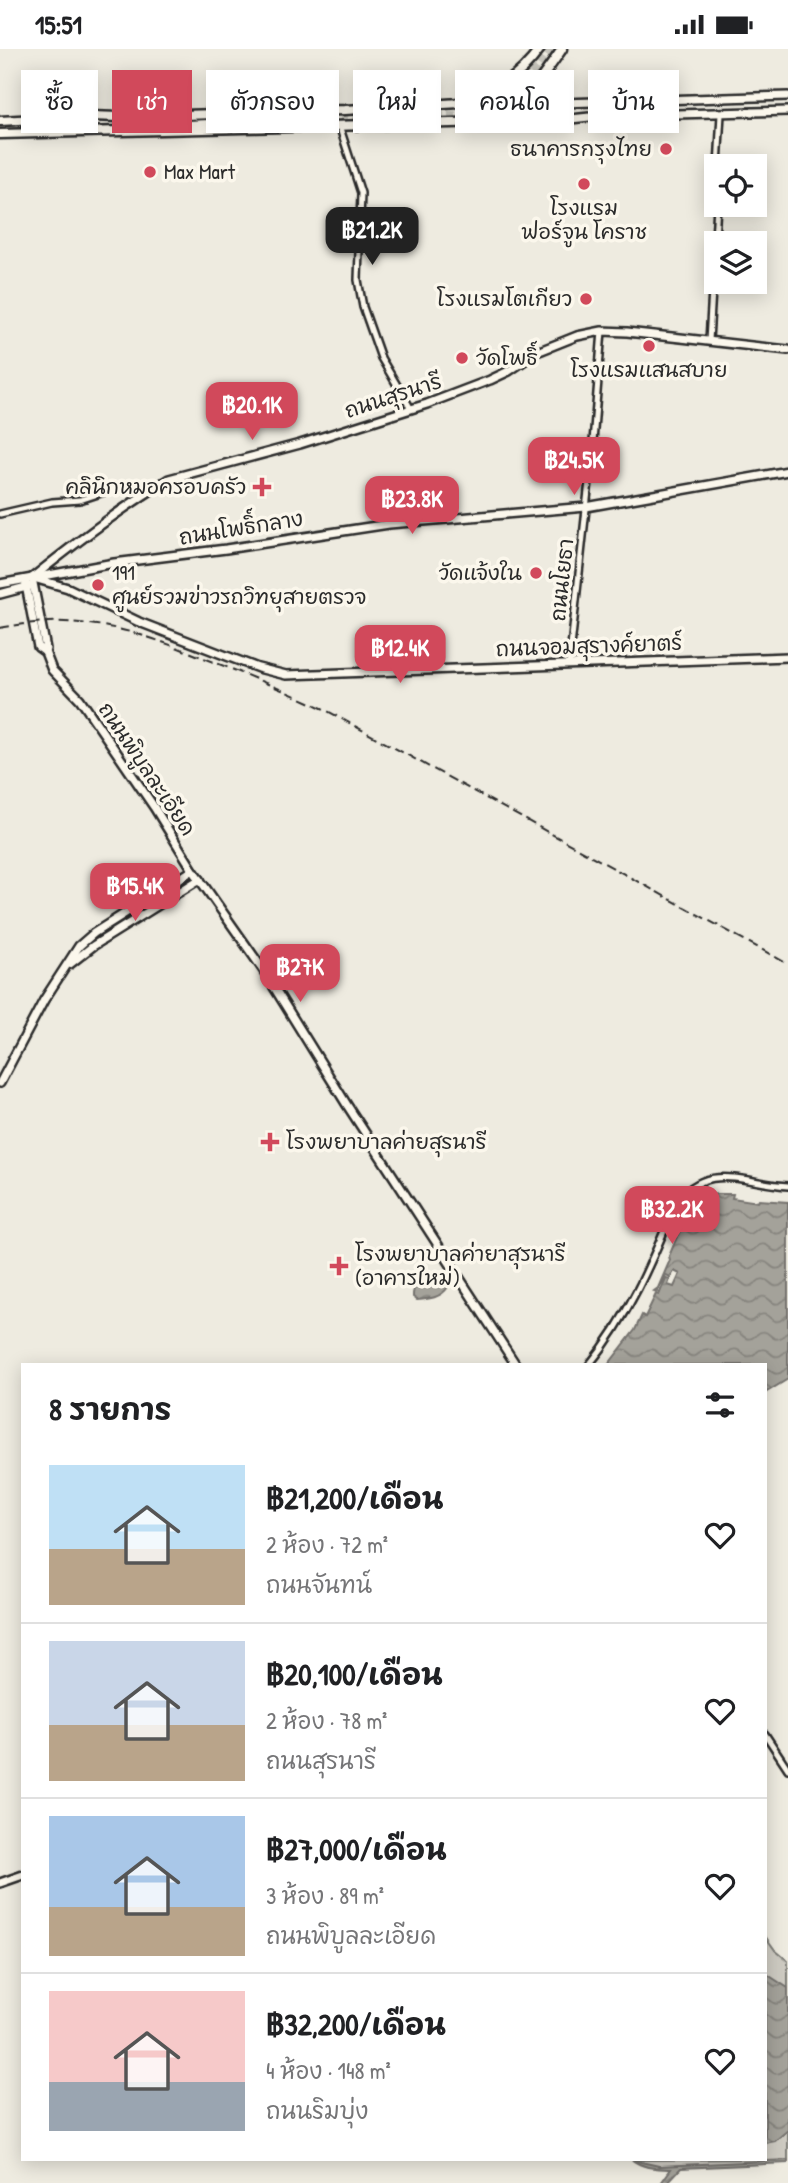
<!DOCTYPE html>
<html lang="th">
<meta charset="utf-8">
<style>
body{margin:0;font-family:"Patrick Hand","Playpen Sans Thai",sans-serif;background:#f6f6f6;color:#202124;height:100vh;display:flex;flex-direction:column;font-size:26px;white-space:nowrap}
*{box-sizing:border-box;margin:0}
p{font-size:23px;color:#757577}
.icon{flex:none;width:38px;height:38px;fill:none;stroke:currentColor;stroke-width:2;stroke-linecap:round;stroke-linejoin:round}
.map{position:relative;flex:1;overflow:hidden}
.panel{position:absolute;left:21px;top:1314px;width:746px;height:798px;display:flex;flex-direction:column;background:#fff;border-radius:0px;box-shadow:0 4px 18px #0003}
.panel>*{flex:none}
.guide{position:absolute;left:21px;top:21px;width:747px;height:63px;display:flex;gap:14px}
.controls{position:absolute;left:704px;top:105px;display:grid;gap:14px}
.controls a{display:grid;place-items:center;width:63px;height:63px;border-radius:0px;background:#fff;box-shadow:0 4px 18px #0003;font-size:35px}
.price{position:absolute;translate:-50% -60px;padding:0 16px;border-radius:14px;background:#d1495b;color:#fff;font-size:23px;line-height:46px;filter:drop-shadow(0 2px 4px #0008)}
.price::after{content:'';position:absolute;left:50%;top:42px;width:21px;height:16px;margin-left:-10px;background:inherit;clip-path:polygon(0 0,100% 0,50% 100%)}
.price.active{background:#222;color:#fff}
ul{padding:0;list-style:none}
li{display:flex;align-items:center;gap:21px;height:175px;padding:0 28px}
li+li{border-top:2px solid #e0e0e0}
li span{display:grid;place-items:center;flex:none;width:196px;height:140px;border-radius:0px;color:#555}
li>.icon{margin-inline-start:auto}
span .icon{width:84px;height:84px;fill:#fffc;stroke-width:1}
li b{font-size:30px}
h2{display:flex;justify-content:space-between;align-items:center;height:84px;padding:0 28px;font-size:30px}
.chip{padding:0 24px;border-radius:0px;background:#fff;box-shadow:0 4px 18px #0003;font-size:24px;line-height:63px}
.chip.active{background:#d1495b;color:#fff}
.status{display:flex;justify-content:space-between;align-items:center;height:49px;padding:0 35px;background:#fff;direction:ltr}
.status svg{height:19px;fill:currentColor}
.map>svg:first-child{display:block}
</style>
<div class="status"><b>15:51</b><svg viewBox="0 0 49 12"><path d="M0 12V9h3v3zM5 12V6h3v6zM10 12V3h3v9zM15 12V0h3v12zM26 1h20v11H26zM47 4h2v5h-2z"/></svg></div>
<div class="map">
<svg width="788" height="2134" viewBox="0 0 788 2134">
<defs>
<pattern id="water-waves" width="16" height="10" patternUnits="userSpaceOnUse" patternTransform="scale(1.75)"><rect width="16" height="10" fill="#a4a29a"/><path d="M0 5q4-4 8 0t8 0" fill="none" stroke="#86847e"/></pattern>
</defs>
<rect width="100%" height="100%" fill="#eeebe0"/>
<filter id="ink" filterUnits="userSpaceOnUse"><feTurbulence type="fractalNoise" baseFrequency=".0143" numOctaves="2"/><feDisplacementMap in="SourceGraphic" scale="14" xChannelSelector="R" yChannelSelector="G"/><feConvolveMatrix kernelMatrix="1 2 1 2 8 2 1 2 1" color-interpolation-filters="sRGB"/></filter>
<g filter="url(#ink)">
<path fill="#cecbc2" stroke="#7c7b76" stroke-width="2" d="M765,1887L775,1901L788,1912V2113L649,2118L633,2111L765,2110Z"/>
<g fill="url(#water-waves)" stroke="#74726e" stroke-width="2">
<path d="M717,1145H733L732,1149L758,1153L759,1151L788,1153V1330L765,1344V1316H608L635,1281L642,1266L645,1268L656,1245L659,1246L666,1229L670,1230L668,1236L674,1238L680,1225L674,1222L671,1228L666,1226L657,1243L654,1242L658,1239L670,1211L669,1207C680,1183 688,1149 717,1145Z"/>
<path d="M434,1223L448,1238C441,1249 429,1250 417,1251L413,1248C412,1234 424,1229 434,1223Z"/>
<path d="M765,1924L788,1939V2081L775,2092L765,2094Z"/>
<path d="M632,2111L659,2117L788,2111V2114L681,2119L667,2134H661L671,2120C656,2119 645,2120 632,2111Z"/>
</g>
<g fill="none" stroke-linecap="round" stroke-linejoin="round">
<path stroke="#c7c5bc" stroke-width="8" stroke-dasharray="8 4" stroke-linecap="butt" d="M316,70L455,66C503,60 524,38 551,0"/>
<defs>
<g id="minor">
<path d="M339,76L361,144L358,231L363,258L381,309L411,360"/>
<path d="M718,117L721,65"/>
<path d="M709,292L717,156"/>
<path d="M0,465L52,453L80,451L122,437L139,435L149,442"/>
<path d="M569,616L592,405L602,282"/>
<path d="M589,1316C628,1269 652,1212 675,1156C705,1111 744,1134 788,1137"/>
<path d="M765,1685L788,1720"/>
</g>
<g id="major">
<path d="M540,32C541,47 548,51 562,54L788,47"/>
<path d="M492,73L561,71L599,67L788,62"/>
<path d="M32,529C74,495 123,458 169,430L300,395L427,355L490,331L509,322L537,303L577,287L602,282L627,283L788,301"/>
<path d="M32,529L46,600L45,603"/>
<path d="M37,530L68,539L139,573L224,606L258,619L286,626L788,608"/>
<path d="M25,531L38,598L45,603L52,621L80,650L154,758L193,821L264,922L347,1056L516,1316"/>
<path d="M0,535L114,514L226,500L389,475L586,458L788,422"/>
<path d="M0,545L30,537"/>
<path d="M70,915L93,897L200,830"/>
<path d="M0,1034L44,951L79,897L94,884L193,821"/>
<path d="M0,1834L23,1826"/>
</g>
<g id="highway">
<path d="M463,54L475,57L478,60V65L473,71L467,72"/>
<path d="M0,72L90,67L119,68L345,61L460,54C494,45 519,29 540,0"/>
<path d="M165,77L316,70"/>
<path d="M0,85L492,73C526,54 540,32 562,0"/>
</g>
</defs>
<use href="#minor" stroke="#2b2b2b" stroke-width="10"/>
<use href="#major" stroke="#2b2b2b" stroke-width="12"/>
<use href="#highway" stroke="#2b2b2b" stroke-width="13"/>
<use href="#minor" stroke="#fbf7ec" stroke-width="5"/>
<use href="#major" stroke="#fbf7ec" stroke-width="7"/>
<use href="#highway" stroke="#fbf7ec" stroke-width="8"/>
<path stroke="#2b2b2b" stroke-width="2" stroke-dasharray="10 5" stroke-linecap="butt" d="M0,579C26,574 53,571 80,574C129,578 174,597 219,615C254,629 288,643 322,659L788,915"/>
</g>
</g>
<g fill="#d1495b" stroke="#fbf7ec" stroke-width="2.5">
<circle cx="666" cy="100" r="7"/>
<circle cx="150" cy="123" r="7"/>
<circle cx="584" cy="135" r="7"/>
<circle cx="586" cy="250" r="7"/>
<circle cx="649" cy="297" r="7"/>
<circle cx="462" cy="309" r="7"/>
<path d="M258.5 427.5h7v7h7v7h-7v7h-7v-7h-7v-7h7z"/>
<circle cx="536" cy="524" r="7"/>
<circle cx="98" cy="536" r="7"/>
<path d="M266.5 1082.5h7v7h7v7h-7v7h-7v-7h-7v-7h7z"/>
<path d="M335.5 1206.5h7v7h7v7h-7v7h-7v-7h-7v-7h7z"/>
</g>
<g text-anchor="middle" stroke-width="7" stroke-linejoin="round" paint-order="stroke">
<g font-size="21" fill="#2b2b2b" stroke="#fbf7ec" text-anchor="start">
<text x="652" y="107" text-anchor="end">ธนาคารกรุงไทย</text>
<text x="164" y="130">Max Mart</text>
<text x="584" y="166" text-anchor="middle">โรงแรม<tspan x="584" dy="24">ฟอร์จูน โคราช</tspan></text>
<text x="572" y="257" text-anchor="end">โรงแรมโตเกียว</text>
<text x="476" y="316">วัดโพธิ์</text>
<text x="649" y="328" text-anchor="middle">โรงแรมแสนสบาย</text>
<text x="246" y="445" text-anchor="end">คลินิกหมอครอบครัว</text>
<text x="112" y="531">191<tspan x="112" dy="24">ศูนย์รวมข่าวรถวิทยุสายตรวจ</tspan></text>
<text x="522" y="531" text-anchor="end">วัดแจ้งใน</text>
<text x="286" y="1100">โรงพยาบาลค่ายสุรนารี</text>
<text x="355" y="1212">โรงพยาบาลค่ายาสุรนารี<tspan x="355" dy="24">(อาคารใหม่)</tspan></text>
</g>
<g font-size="21" fill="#2b2b2b" stroke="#fbf7ec">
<text transform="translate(393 347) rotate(-18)" y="7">ถนนสุรนารี</text>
<text transform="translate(241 479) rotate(-9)" y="7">ถนนโพธิ์กลาง</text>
<text transform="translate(562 531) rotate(-84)" y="7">ถนนโยธา</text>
<text transform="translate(589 597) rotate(-2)" y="7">ถนนจอมสุรางค์ยาตร์</text>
<text transform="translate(147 720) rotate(56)" y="7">ถนนพิบูลละเอียด</text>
</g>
</g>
</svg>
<div class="controls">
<a><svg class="icon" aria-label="locate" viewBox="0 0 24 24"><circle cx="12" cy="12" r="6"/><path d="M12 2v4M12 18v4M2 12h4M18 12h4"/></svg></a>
<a><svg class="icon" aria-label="layers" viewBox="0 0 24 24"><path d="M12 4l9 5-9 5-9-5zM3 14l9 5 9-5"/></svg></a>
</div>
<b class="price active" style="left:372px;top:218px">฿21.2K</b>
<b class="price" style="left:252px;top:393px">฿20.1K</b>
<b class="price" style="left:574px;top:448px">฿24.5K</b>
<b class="price" style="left:412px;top:487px">฿23.8K</b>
<b class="price" style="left:400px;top:636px">฿12.4K</b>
<b class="price" style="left:135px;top:874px">฿15.4K</b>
<b class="price" style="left:300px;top:955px">฿27K</b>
<b class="price" style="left:672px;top:1197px">฿32.2K</b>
<div class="guide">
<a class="chip">ซื้อ</a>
<a class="chip active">เช่า</a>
<a class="chip">ตัวกรอง</a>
<a class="chip">ใหม่</a>
<a class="chip">คอนโด</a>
<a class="chip">บ้าน</a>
</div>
<section class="panel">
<h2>8 รายการ<svg class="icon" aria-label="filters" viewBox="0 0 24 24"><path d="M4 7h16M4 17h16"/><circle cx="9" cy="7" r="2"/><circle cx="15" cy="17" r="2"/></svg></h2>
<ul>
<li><span style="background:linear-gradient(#bfe0f5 60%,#b9a48a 0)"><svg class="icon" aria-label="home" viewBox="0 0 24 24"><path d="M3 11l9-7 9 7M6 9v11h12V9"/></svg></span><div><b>฿21,200/เดือน</b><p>2 ห้อง · 72 m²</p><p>ถนนจันทน์</p></div><svg class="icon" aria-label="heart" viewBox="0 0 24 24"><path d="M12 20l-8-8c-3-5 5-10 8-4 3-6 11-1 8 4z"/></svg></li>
<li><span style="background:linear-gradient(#c9d6e8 60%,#b9a48a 0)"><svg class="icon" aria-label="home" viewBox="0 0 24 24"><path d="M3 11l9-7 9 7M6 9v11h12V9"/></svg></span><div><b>฿20,100/เดือน</b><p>2 ห้อง · 78 m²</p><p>ถนนสุรนารี</p></div><svg class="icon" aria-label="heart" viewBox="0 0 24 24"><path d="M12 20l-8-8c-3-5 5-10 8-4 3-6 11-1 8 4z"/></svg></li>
<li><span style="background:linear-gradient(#a9c7e8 65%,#b9a48a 0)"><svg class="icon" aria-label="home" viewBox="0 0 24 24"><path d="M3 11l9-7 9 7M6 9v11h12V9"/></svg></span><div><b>฿27,000/เดือน</b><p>3 ห้อง · 89 m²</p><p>ถนนพิบูลละเอียด</p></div><svg class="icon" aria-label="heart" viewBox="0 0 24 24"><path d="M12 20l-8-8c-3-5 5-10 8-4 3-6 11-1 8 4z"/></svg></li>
<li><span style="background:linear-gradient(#f6c9c9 65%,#9aa5b1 0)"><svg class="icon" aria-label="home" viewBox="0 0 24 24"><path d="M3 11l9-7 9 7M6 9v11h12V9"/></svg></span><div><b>฿32,200/เดือน</b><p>4 ห้อง · 148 m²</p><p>ถนนริมบุ่ง</p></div><svg class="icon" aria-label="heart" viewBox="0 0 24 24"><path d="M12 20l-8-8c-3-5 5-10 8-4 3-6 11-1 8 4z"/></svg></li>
</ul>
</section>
</div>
